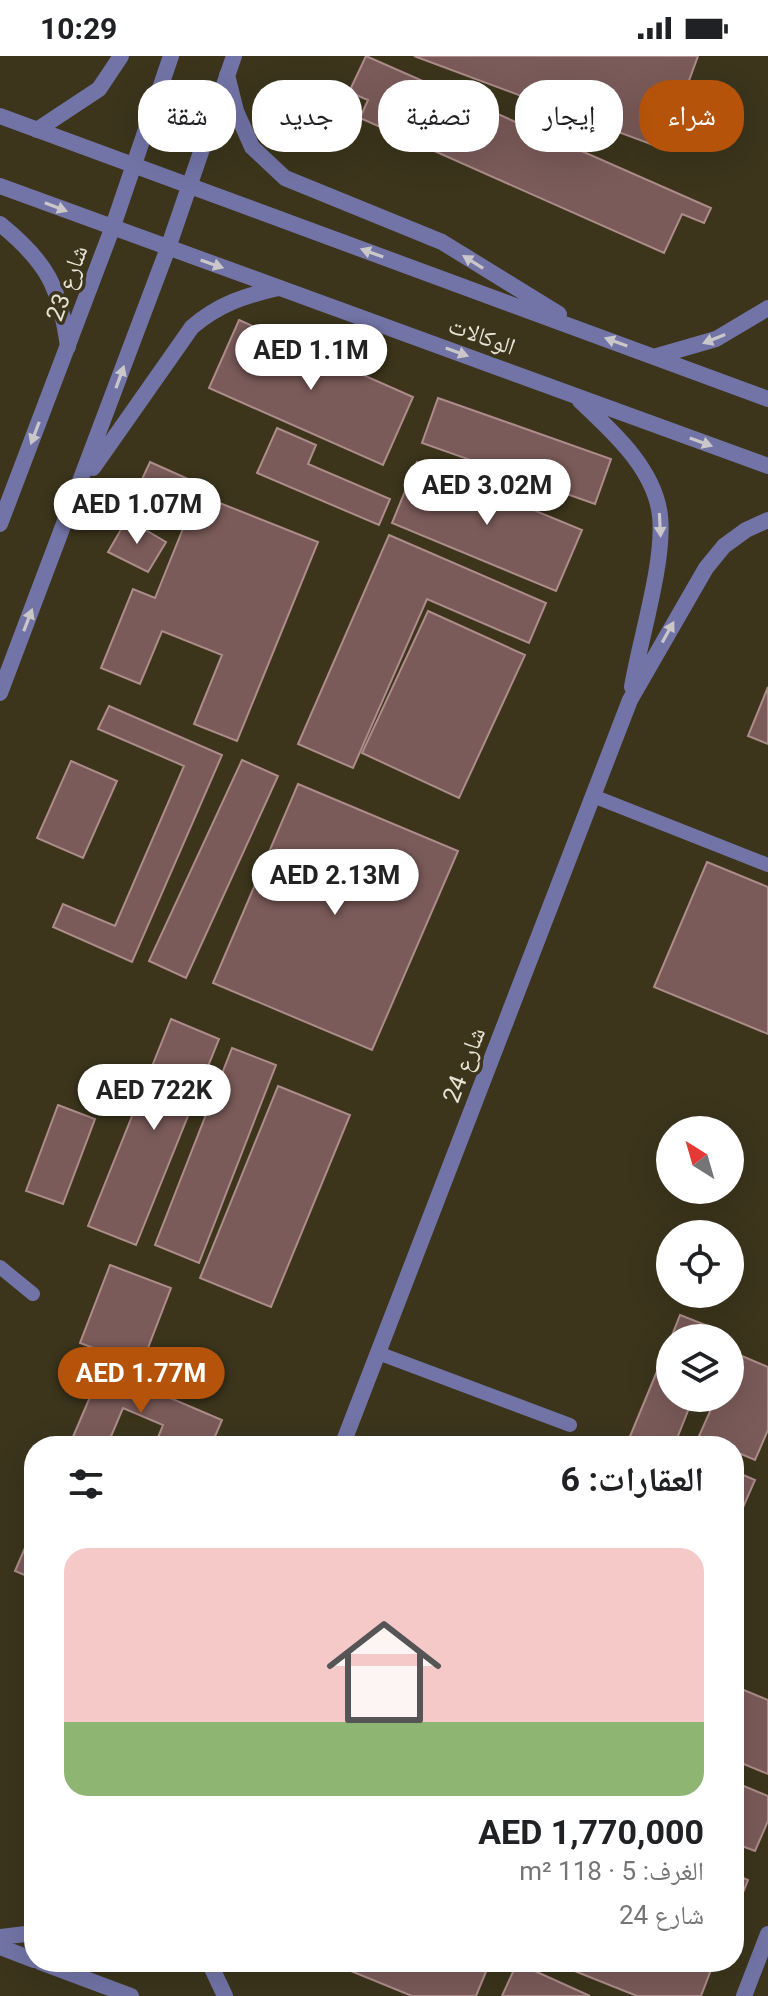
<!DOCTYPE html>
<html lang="ar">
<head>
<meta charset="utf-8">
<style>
	body { margin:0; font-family:Roboto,"Noto Naskh Arabic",sans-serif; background:#f2f2f2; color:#202124; direction:rtl; height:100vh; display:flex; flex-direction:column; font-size:30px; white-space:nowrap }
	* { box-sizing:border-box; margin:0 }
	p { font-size:26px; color:#757577 }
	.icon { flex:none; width:44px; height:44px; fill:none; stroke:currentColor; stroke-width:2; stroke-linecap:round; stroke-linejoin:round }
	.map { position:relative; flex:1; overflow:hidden; direction:ltr }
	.sheet { position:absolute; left:24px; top:1380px; width:720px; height:536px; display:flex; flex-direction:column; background:#fff; border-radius:32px; box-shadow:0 8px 32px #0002; direction:rtl }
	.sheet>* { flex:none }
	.banner { position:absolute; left:24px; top:24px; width:720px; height:72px; direction:rtl; display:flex; gap:16px }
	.needle { width:52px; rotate:323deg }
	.controls { position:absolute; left:656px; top:1060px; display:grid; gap:16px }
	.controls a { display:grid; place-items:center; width:88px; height:88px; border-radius:50%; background:#fff; box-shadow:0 8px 32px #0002; font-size:40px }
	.price { position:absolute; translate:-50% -68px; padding:0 18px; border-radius:28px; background:#fff; color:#222; font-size:26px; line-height:52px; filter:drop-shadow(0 2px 4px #0008) }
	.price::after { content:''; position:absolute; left:50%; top:48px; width:24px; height:18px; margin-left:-12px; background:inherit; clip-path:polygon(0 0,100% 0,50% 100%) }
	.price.active { background:#b45309; color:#fff }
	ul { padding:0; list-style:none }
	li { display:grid; align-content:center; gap:16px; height:424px; padding:0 40px }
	li span { display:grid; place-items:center; height:248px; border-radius:24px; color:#555 }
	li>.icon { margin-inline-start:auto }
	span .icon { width:144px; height:144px; fill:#fffc; stroke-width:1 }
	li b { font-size:34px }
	h2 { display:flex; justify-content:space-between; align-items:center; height:96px; padding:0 40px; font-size:34px }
	.tag { padding:0 28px; border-radius:32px; background:#fff; box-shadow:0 8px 32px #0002; font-size:28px; line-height:72px }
	.tag.active { background:#b45309; color:#fff }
	.status { display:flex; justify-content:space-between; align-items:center; height:56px; padding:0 40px; background:#fff; direction:ltr }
	.status svg { height:22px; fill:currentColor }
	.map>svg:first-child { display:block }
	.building { fill:#7a5b59; stroke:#ad8c8a; stroke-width:2 }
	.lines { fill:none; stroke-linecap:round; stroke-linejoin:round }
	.service { stroke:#7274a7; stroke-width:14 }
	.minor { stroke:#7274a7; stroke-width:16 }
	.oneway { fill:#cac7c9 }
	.labels { text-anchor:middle; stroke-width:7; stroke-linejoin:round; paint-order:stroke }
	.street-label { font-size:24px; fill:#e7e3d4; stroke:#3c351c }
</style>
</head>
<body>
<div class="status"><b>10:29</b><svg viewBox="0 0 49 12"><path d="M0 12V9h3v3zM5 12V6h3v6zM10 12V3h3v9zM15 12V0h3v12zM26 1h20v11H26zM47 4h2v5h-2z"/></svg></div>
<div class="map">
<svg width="768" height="1940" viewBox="0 0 768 1940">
	<rect width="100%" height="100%" fill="#3c351c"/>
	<!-- building -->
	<path class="building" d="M366,0L711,152L704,167L682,158L664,197L360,62L368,44L349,36Z
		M414,0H698L664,93Z
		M239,264L413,341L383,409L209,332Z
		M438,342L611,403L595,448L422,387Z
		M277,372L316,389L308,408L390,443L379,469L257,417Z
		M150,406L197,427L176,470L130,449Z
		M417,406L582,474L556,535L392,467Z
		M197,438L318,486L237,685L194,668L222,599L162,575L140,628L101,612L133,533L155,542Z
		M127,463L166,486L148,516L108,496Z
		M389,479L546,547L529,587L427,543L353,712L298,688Z
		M428,555L525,599L459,742L362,697Z
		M768,631V688L748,680Z
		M109,650L222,699L132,906L53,871L63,848L115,870L184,710L98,673Z
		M242,704L278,720L186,922L149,905Z
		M71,705L117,725L83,802L37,782Z
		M298,728L458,795L372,994L213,927Z
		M707,806L768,831V978L654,931Z
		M171,963L219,983L136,1189L88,1170Z
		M232,992L276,1009L199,1207L155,1189Z
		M278,1030L350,1059L271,1251L200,1222Z
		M58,1049L95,1063L63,1148L26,1135Z
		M110,1209L171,1232L141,1310L80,1287Z
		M680,1259L721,1275L718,1282H671Z
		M670,1284V1342H693L674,1390H626Z
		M735,1297L768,1311V1374L755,1404L734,1395V1390H722L699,1380L716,1342H730V1309Z
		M102,1313L222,1364L211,1390H170L157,1384L163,1369L123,1352L107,1390H69Z
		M734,1415L755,1424L734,1472Z
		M34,1471V1523L15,1515Z
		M734,1630L768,1644V1718L734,1704Z
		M734,1726L768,1740V1765L755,1795L734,1787Z
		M734,1818L748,1824L734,1859Z
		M329,1906H490L476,1940H412Z
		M552,1906H714L701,1940H637Z
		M517,1907L590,1940H502Z"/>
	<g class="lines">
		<!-- service -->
		<path class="service" d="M593,740L768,809
			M0,1211L33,1238
			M378,1297L570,1369"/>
		<!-- minor -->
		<path class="minor" d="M227,19L236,55L252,91L285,122L442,186L559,258
			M0,60L768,343
			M37,74L99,33L121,0
			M0,130L768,410
			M0,168C47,206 60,231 68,291
			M657,300L716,283L768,252
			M580,345C612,375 655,413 660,460C665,505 640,583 632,631
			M93,412L192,271C219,248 244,240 278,232
			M0,468L112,173L171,0
			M0,637L168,192L234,0
			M342,1390L630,644L706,512L724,490L746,474L768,464
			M0,1881L34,1877
			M0,1891L34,1904
			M40,1906L131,1940
			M209,1906L225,1940
			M744,1940L768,1878"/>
	</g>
	<!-- one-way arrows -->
	<defs><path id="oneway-solid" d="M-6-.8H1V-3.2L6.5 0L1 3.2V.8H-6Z" transform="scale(2)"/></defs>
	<g class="oneway">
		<use href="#oneway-solid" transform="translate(56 151) rotate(21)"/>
		<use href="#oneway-solid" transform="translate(372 197) rotate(-160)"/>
		<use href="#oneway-solid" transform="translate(473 206) rotate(-148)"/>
		<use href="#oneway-solid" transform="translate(212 208) rotate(19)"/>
		<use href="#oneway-solid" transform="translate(714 283) rotate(158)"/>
		<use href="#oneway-solid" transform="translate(616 286) rotate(-160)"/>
		<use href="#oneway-solid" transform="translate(457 296) rotate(20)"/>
		<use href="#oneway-solid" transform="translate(120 321) rotate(-70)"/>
		<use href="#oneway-solid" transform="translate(35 377) rotate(111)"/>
		<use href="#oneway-solid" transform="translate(701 386) rotate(20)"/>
		<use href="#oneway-solid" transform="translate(660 469) rotate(87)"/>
		<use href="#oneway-solid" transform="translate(28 564) rotate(-69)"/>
		<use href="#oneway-solid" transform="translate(668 576) rotate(-61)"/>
	</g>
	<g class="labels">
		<!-- street labels -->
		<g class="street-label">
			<text transform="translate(67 227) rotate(-70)" y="8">شارع 23</text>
			<text transform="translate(482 280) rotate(20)" y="8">الوكالات</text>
			<text transform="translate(464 1009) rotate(-69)" y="8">شارع 24</text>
		</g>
	</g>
</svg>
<div class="controls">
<a><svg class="needle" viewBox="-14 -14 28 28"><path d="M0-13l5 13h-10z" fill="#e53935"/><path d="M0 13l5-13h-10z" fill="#757577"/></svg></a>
<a><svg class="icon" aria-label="locate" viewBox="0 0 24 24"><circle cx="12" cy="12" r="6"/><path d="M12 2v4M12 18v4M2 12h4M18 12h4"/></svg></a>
<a><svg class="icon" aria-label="layers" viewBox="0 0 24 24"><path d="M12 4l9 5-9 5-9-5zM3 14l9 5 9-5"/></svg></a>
</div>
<b class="price" style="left:311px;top:336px">AED 1.1M</b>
<b class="price" style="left:487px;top:471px">AED 3.02M</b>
<b class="price" style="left:137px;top:490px">AED 1.07M</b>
<b class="price" style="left:335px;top:861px">AED 2.13M</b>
<b class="price" style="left:154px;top:1076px">AED 722K</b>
<b class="price active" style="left:141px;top:1359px">AED 1.77M</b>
<div class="banner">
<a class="tag active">شراء</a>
<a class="tag">إيجار</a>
<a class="tag">تصفية</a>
<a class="tag">جديد</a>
<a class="tag">شقة</a>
</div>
<section class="sheet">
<h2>العقارات: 6<svg class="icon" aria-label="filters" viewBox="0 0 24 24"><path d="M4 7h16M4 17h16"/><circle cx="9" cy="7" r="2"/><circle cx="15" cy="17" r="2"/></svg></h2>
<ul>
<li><span style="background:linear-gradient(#f6c9c9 70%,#8fb573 0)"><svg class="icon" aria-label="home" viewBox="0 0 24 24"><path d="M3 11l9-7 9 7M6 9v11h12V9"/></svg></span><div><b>AED 1,770,000</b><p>الغرف: 5 · 118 m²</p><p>شارع 24</p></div></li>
</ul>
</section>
</div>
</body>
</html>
